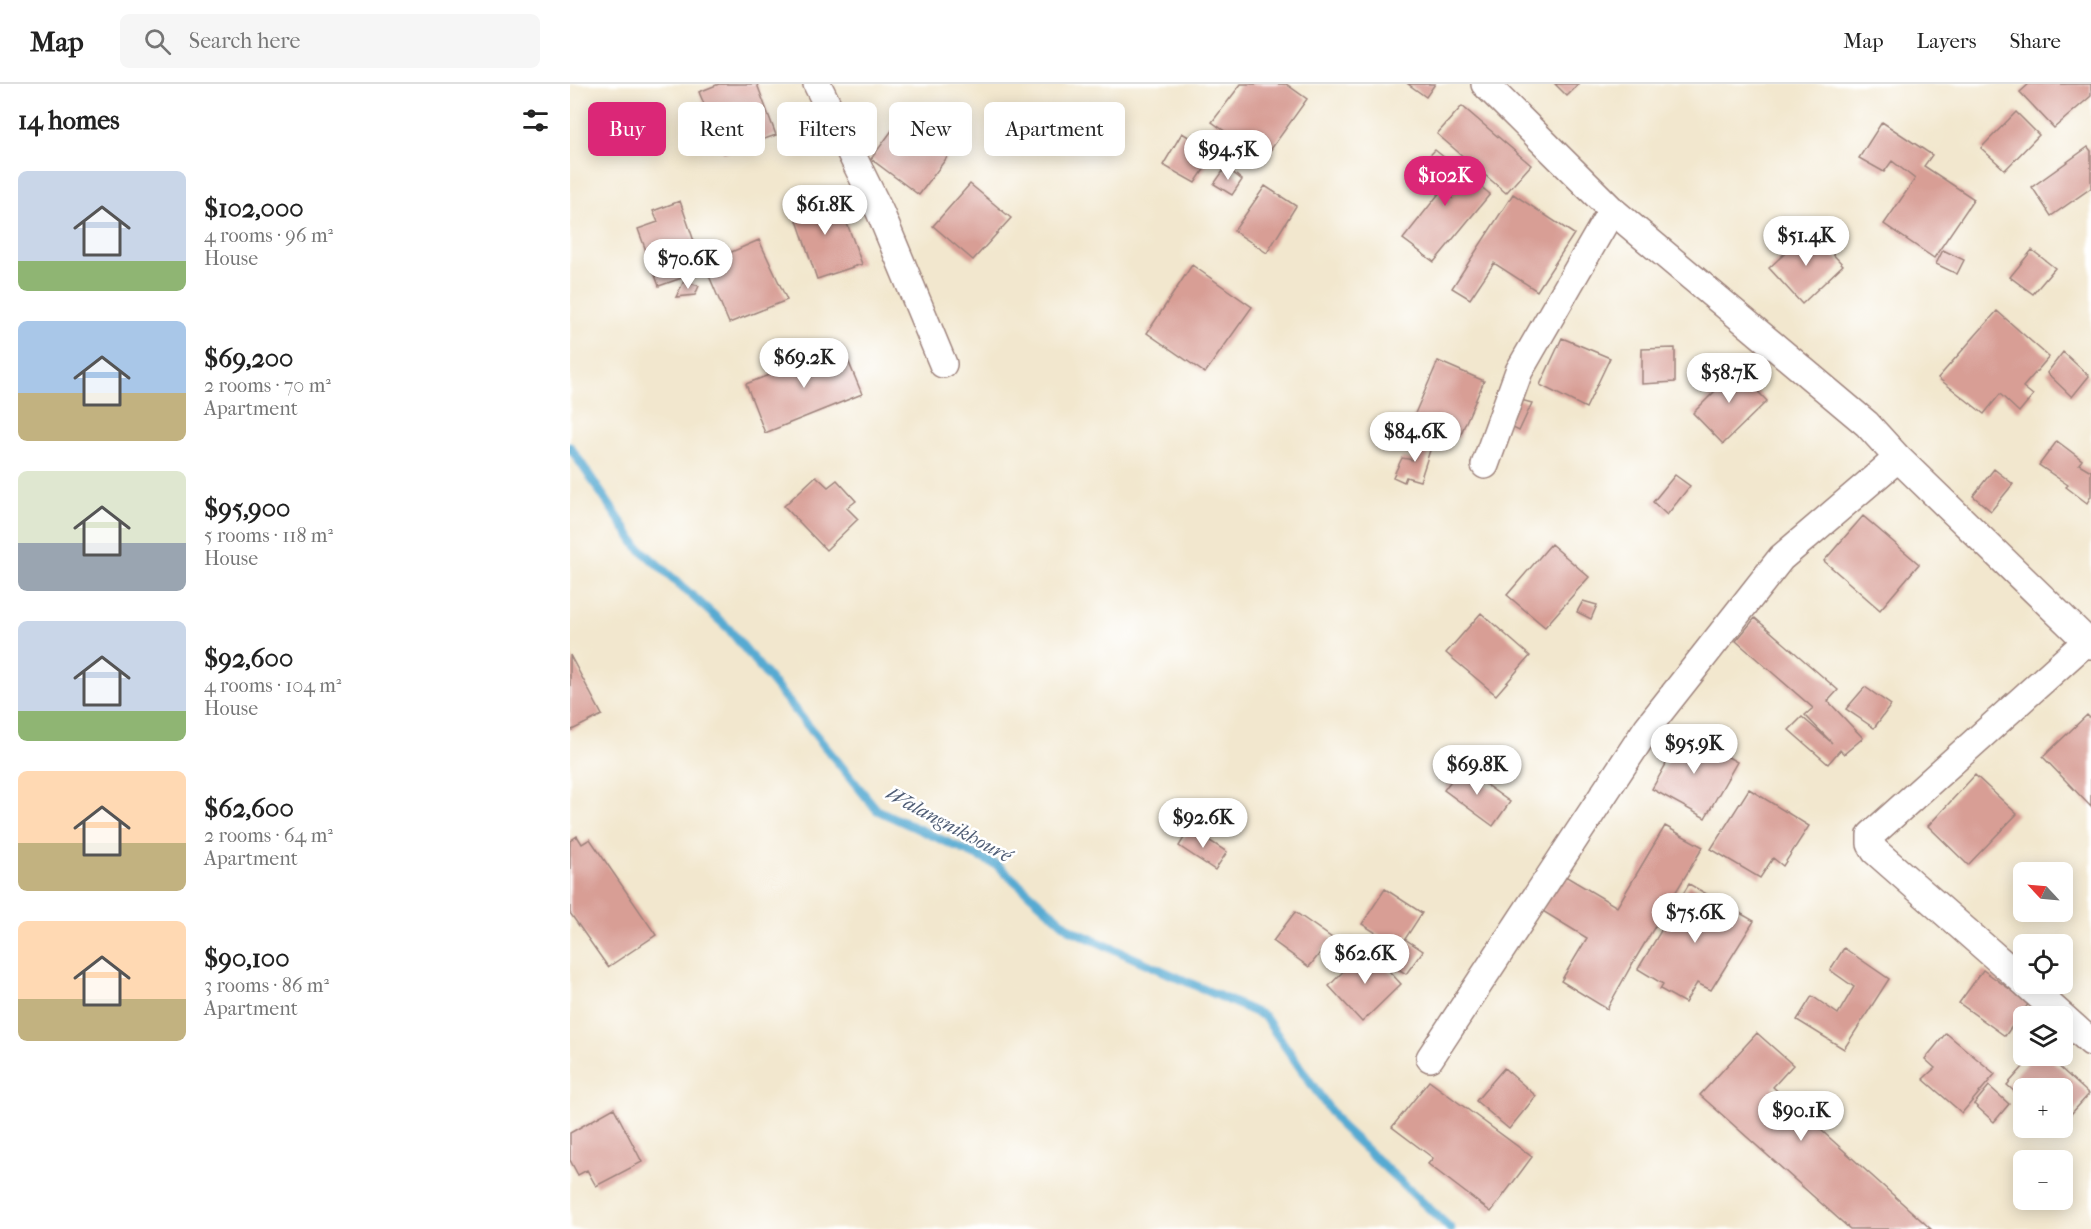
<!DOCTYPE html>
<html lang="en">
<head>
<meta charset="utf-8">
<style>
	body { margin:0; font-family:"IM FELL French Canon",serif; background:#f6f6f6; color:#222; height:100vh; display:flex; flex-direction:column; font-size:22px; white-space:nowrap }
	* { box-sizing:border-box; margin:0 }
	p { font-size:20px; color:#767676 }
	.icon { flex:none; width:33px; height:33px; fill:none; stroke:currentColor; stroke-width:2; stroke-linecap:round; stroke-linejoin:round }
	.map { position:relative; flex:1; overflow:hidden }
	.drawer { display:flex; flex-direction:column; background:#fff; width:570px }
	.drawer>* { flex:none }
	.hud { position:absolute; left:18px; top:18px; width:570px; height:54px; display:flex; gap:12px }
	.needle { width:39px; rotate:296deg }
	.buttons { position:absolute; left:1443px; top:778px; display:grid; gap:12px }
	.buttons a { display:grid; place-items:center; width:60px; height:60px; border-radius:9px; background:#fff; box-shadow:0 3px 15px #0003; font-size:30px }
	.price { position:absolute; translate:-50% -51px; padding:0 14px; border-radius:21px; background:#fff; color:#222; font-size:20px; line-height:39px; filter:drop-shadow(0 2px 3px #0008) }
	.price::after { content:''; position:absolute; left:50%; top:36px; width:18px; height:14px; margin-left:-9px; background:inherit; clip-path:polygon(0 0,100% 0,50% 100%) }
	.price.current { background:#db2777; color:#fff }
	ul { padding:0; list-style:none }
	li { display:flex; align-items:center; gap:18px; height:150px; padding:0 18px }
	li span { display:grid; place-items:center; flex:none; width:168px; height:120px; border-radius:9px; color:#555 }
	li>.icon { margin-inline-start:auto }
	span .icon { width:72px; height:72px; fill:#fffc; stroke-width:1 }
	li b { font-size:26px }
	h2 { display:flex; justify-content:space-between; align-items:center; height:72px; padding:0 18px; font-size:26px }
	.pill { padding:0 21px; border-radius:9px; background:#fff; box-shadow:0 3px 15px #0003; font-size:21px; line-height:54px }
	.pill.current { background:#db2777; color:#fff }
	header { display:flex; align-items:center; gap:36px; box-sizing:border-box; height:84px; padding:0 30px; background:#fff; border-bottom:2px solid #e0e0e0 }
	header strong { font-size:28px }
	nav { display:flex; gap:33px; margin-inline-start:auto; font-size:21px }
	.search { width:420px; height:54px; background:#f6f6f6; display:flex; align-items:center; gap:15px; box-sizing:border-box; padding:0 21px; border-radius:9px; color:#767676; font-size:22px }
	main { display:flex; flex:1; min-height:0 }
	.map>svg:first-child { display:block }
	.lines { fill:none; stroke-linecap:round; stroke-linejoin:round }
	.stream { stroke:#57aad2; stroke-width:9 }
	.building { fill:#d89e95 }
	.minor-casing { stroke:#9e837c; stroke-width:30 }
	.minor { stroke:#fff; stroke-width:27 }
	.labels { text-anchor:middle; stroke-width:5; stroke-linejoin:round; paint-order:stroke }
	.water-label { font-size:20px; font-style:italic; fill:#505e76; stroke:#fff }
</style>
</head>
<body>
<header>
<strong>Map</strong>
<div class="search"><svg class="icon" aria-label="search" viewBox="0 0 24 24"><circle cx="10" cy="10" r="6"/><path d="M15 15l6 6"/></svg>Search here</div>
<nav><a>Map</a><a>Layers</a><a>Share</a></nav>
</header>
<main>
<section class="drawer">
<h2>14 homes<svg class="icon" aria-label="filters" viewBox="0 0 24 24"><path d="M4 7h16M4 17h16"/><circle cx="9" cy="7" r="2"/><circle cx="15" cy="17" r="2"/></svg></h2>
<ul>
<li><span style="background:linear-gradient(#c9d6e8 75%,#8fb573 0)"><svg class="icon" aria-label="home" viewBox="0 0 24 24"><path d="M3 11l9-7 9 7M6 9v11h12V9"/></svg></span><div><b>$102,000</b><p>4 rooms · 96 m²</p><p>House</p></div></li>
<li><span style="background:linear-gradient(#a9c7e8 60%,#c2b280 0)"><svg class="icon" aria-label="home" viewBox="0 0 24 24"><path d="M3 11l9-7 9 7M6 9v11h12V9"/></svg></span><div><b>$69,200</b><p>2 rooms · 70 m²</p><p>Apartment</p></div></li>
<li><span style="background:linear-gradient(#dfe7d0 60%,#9aa5b1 0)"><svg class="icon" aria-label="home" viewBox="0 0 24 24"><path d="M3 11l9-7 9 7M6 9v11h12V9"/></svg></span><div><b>$95,900</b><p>5 rooms · 118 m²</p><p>House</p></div></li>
<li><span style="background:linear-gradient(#c9d6e8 75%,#8fb573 0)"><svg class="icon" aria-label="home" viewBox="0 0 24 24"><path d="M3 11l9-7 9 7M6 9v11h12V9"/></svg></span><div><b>$92,600</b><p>4 rooms · 104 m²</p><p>House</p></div></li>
<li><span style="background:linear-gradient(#ffd9b3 60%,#c2b280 0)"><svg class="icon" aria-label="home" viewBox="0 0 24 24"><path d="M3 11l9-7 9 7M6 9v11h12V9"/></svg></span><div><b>$62,600</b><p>2 rooms · 64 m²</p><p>Apartment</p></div></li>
<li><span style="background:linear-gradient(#ffd9b3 65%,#c2b280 0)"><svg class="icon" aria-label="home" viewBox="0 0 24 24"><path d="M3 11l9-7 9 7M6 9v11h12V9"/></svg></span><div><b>$90,100</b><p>3 rooms · 86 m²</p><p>Apartment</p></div></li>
</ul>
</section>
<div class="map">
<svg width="1521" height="1145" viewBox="0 0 1521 1145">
	<rect width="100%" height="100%" fill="#fff"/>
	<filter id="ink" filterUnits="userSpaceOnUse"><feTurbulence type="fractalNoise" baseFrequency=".0167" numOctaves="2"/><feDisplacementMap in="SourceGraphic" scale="12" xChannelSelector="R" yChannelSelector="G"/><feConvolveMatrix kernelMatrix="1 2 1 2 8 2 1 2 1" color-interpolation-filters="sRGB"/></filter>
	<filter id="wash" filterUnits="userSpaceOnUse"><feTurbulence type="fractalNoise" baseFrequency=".008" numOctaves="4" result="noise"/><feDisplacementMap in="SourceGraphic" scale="24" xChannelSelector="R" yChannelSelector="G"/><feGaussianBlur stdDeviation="1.35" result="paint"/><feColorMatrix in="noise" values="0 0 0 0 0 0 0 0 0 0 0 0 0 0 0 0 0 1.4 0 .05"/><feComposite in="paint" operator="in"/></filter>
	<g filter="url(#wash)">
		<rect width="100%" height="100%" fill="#f2e7ce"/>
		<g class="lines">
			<!-- stream -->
			<path class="stream" d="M0,363L67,462L158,544L307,726L427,781L501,846L694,932L771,1042L881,1145"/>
		</g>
		<g id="blocks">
			<!-- building -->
			<path class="building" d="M149,0H187L206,51L154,69L129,8Z
				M671,0H716L737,15L694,75L642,38Z
				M838,0H865L856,13Z
				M985,0H1009L997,12Z
				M1459,0H1521V12L1484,44L1450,8Z
				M342,19L390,56L349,111L301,75Z
				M892,22L961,81L936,109L867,50Z
				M1446,28L1469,51L1435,86L1411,64Z
				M1312,38L1362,71L1354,82L1404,115L1364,174L1314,140L1345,95L1322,77L1314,88L1289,74Z
				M612,49L645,69L625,99L593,81Z
				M1518,63L1521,67V104L1481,132L1462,103Z
				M865,66L920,110L864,178L833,155L871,107L883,115L846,86Z
				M656,83L672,96L662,111L644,100Z
				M400,100L441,134L403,176L363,142Z
				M695,102L726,122L697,169L664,147Z
				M253,106L264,137L275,134L292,180L247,195L221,119Z
				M943,110L1004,150L967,207L924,179L900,215L882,204Z
				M110,117L134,186L89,202L68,145L88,138L83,127Z
				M1240,146L1273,181L1232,220L1199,184Z
				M189,156L217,216L159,239L134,180Z
				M1373,166L1394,176L1387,190L1366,180Z
				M1462,166L1485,184L1463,210L1440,193Z
				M622,181L682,223L635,289L577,249Z
				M114,197L129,202L125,211L106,213Z
				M1427,227L1479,273L1453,303L1463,311L1449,328L1430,310L1414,330L1368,294Z
				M992,254L1040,274L1016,324L970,301Z
				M272,262L292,310L195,349L176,300Z
				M1105,264V298L1072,300V265Z
				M1493,268L1519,292L1502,313L1477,289Z
				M868,277L914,297L889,354L843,334Z
				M1160,279L1197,317L1153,360L1123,329L1145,307L1138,300Z
				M947,315L962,319L949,347L937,341Z
				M851,354L863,357L850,397L836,393L834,398L823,393L832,374L843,376Z
				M1487,357L1512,376L1509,380L1521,387V412L1517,419L1496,403L1498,401L1469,381Z
				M1424,385L1443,400L1421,427L1403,412Z
				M1105,391L1120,402L1097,431L1083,418Z
				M246,392L258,403L267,396L286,417L277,424L288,435L256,466L214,422Z
				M1293,432L1349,480L1310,526L1254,477Z
				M981,460L1019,493L975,543L937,511Z
				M1013,517L1027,521L1021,535L1007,528Z
				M911,529L960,572L926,611L876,569Z
				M1185,534L1268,606L1258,617L1293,654L1274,670L1270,666L1258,680L1219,646L1232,633L1262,659L1235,631L1243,624L1166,557Z
				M0,571L32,631L0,647Z
				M1295,603L1321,621L1304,644L1276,625Z
				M1517,631L1521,635V723L1473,673Z
				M1114,648L1167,678L1135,734L1082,705Z
				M891,683L940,718L923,742L874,706Z
				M1405,691L1447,730L1398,781L1358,742Z
				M1179,705L1239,742L1213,782L1203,774L1190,794L1141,765Z
				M1095,742L1133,763L1061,882L1037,925L991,897L1017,854L971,826L992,790L1047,823Z
				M620,744L657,768L645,786L609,762Z
				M7,752L12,760L20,755L86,851L38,883L0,829V757Z
				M1119,800L1184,837L1141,906L1127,899L1115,919L1090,905L1093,900L1068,885Z
				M815,805L852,829L835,855L853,867L836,890L819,879L828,863L792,840Z
				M725,828L762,854L739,883L703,857Z
				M783,853L793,861L778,880L769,869Z
				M797,863L831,900L792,938L759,902Z
				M1274,864L1319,895L1274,965L1227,936L1242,912L1268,930L1284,903L1260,886Z
				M1413,886L1459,919L1435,952L1389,919Z
				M1187,949L1223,981L1203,1003L1361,1145H1280L1130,1011Z
				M1376,949L1425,990L1392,1029L1353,995L1365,984L1355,975Z
				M1463,972H1477L1519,1010L1492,1040V1005H1454V1016L1437,1001Z
				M934,984L966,1012L939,1045L906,1017Z
				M859,997L962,1073L921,1128L858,1080L863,1074L822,1043Z
				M1419,1002L1439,1020L1424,1038L1404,1020Z
				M44,1024L72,1078L26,1102L17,1086L8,1091L0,1076V1049Z"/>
		</g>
	</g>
	<g filter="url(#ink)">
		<use href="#blocks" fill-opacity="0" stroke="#9e837c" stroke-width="1.5"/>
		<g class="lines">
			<!-- minor casing -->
			<g class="minor-casing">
				<path id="minor" d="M247,0L310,128L373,280
					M915,0L1042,126L1297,340L1328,374L1521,561
					M915,381L949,287L1042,126
					M1454,898L1305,767L1301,760V751L1517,557
					M1456,900L1521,958
					M860,974L1078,643L1211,474L1328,374"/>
			</g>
			<!-- minor -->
			<use href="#minor" class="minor"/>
		</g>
	</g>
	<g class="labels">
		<!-- water labels -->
		<g class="water-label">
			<text transform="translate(379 740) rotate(28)" y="7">Walangnikhouré</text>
		</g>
	</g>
</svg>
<div class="buttons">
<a><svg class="needle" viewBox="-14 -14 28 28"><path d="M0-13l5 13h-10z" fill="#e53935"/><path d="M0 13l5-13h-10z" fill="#767676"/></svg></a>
<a><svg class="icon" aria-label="locate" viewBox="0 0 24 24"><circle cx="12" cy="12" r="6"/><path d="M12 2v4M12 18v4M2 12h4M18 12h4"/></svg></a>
<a><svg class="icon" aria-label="layers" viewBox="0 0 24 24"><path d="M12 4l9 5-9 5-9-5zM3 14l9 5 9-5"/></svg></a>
<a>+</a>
<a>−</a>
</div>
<b class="price" style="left:658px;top:97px">$94.5K</b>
<b class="price current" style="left:875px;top:123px">$102K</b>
<b class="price" style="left:255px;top:152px">$61.8K</b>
<b class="price" style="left:1236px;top:183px">$51.4K</b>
<b class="price" style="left:118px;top:206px">$70.6K</b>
<b class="price" style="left:234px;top:305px">$69.2K</b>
<b class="price" style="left:1159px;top:320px">$58.7K</b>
<b class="price" style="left:845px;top:379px">$84.6K</b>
<b class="price" style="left:1124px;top:691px">$95.9K</b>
<b class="price" style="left:907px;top:712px">$69.8K</b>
<b class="price" style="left:633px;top:765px">$92.6K</b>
<b class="price" style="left:1125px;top:860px">$75.6K</b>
<b class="price" style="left:795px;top:901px">$62.6K</b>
<b class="price" style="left:1231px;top:1058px">$90.1K</b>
<div class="hud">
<a class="pill current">Buy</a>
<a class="pill">Rent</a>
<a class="pill">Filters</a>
<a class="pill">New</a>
<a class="pill">Apartment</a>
</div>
</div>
</main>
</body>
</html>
